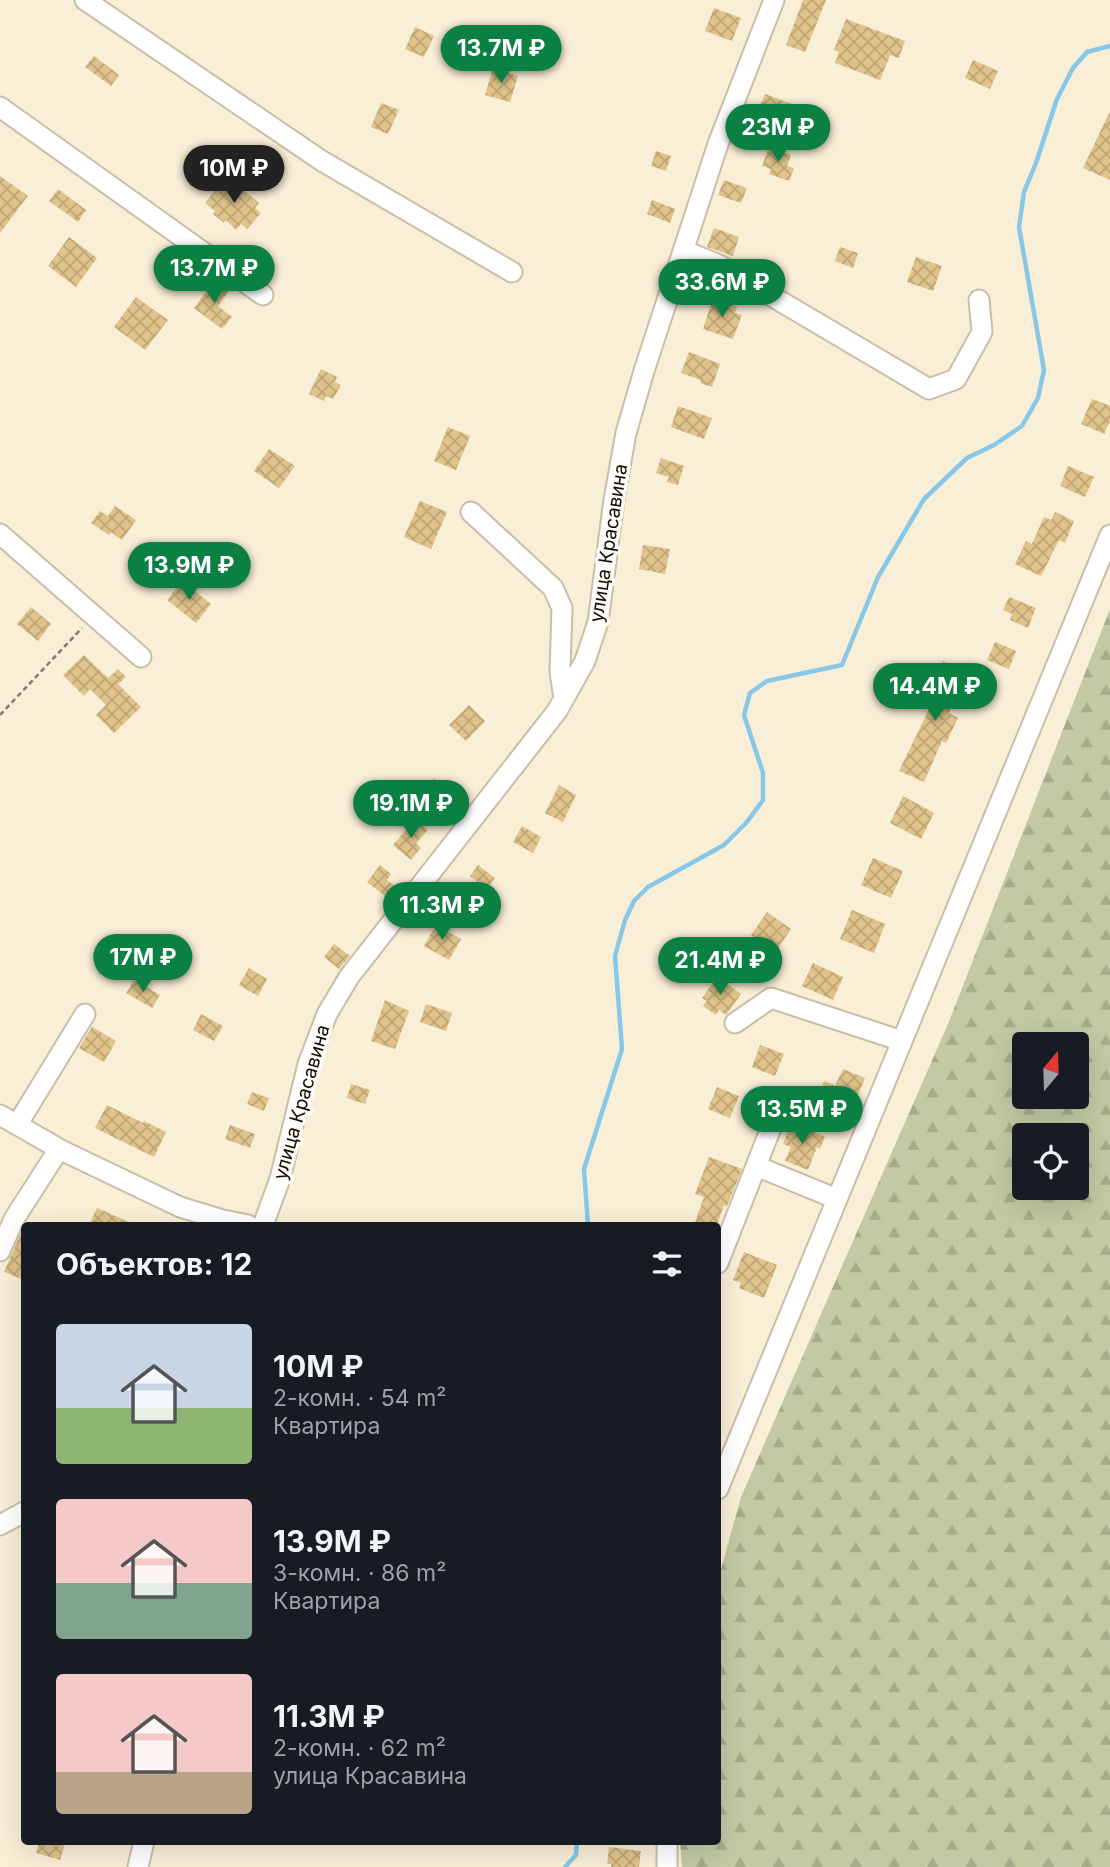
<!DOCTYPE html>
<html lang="ru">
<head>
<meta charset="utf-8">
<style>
	body { margin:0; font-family:Inter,sans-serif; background:#242831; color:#f1f3f6; height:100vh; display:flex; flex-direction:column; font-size:26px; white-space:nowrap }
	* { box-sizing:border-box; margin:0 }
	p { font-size:23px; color:#9ea1a6 }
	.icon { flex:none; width:38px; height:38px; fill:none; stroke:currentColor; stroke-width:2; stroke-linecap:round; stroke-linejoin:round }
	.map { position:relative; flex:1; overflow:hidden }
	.details { position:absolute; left:21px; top:1222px; width:700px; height:623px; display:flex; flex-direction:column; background:#171b24; border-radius:7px; box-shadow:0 7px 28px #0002 }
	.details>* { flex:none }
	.needle { width:46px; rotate:19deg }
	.buttons { position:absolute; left:1012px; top:1032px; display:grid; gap:14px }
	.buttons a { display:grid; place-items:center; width:77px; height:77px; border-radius:7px; background:#171b24; box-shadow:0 7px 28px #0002; font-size:35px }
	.price { position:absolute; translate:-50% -60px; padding:0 16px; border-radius:24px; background:#0b8043; color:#fff; font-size:23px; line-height:46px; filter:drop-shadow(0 2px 4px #0008) }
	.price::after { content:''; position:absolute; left:50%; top:42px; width:21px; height:16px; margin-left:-10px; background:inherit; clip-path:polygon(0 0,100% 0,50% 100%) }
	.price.current { background:#222; color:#fff }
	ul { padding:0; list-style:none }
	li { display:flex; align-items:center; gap:21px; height:175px; padding:0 35px }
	li span { display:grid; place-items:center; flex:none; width:196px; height:140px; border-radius:7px; color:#555 }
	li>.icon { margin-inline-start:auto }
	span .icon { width:84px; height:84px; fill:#fffc; stroke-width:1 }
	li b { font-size:30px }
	h2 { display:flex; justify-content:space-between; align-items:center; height:84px; padding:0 35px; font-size:30px }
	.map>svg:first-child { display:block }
	.forest { fill:url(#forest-firs); fill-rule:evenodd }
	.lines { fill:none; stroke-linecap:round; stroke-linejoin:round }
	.stream { stroke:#87c7e8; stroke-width:4.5 }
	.building { fill:url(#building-cross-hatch) }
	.minor-casing { stroke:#cabea8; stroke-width:23 }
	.path { stroke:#817a6b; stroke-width:2.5; stroke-dasharray:5 3.5; stroke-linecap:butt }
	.minor { stroke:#fff; stroke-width:19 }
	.labels { text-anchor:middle; stroke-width:7; stroke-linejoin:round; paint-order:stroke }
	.street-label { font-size:19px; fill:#100c05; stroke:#fefcf7 }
</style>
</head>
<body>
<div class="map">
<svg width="1110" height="1867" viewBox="0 0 1110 1867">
	<defs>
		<pattern id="forest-firs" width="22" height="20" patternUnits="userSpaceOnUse" patternTransform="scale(1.75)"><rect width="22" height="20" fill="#c3c9a3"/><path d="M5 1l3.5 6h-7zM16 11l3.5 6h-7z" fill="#a6ab8b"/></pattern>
		<pattern id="building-cross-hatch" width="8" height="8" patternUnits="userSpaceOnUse" patternTransform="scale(1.75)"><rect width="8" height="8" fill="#dfc38a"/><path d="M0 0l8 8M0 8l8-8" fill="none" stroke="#bea676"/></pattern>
	</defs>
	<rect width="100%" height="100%" fill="#f9eed6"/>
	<!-- forest -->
	<path class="forest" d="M1110,609V1867H682L680,1841H718V1580L741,1497L948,1024ZM1024,1045H1076V1097H1024ZM1024,1136H1076V1188H1024Z"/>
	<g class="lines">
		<!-- stream -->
		<path class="stream" d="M588,1225L584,1169L622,1049L615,956L625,920L634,901L648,887L724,845L747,822L763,800V773L744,715L750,693L767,681L842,665L878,577L924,499L967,458L994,445L1022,426L1038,398L1044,370L1019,227L1024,192L1036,163L1057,99L1073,68L1087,52L1110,46
			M565,1867L576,1855L577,1841"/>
	</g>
	<!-- building -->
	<path class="building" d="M803,0H826L805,52L786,45Z
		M714,8L741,18L732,41L705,31Z
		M846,19L905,41L899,58L890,55L880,80L835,63L839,52L834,50Z
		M415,27L434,36L424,57L405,49Z
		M470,42L493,50L487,67L465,60Z
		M94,56L119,75L111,86L85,67Z
		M973,60L998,71L990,89L965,78Z
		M493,68L518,76L510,102L485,95Z
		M765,94L797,106L789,127L756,115Z
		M381,103L399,110L388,134L371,127Z
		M1110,111V180L1083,168Z
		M769,147L791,155L787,166L794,168L789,181L769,174L771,169L762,166Z
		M656,151L671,156L666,171L651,166Z
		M0,176L28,196L0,233Z
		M227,176L259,203L255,208L261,213L247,229L241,224L236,230L226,220L224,223L213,214L215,211L205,203Z
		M724,180L747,188L741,203L718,195Z
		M58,189L86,210L78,222L49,201Z
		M652,200L675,209L670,223L647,214Z
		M714,228L739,237L733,256L707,247Z
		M69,237L97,258L76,287L48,266Z
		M840,247L858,253L853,268L835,261Z
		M916,257L942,266L933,291L907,282Z
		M215,280L229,291L218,306L232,317L222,329L194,308Z
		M136,297L168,320L145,350L114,327Z
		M713,298L737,307L735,313L742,315L733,339L703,329Z
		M689,352L720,364L712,387L700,383L701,380L681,373Z
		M321,369L337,377L335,382L341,385L333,399L326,396L324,401L309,394Z
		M1092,399L1110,406V421L1104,434L1081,424Z
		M678,406L712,418L704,439L671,427Z
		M448,427L470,436L456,470L434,461Z
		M269,449L295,466L279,488L254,471Z
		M661,458L684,466L678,485L667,482L669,477L656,473Z
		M1068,466L1094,477L1085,497L1060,486Z
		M420,501L447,512L431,549L404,537Z
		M115,506L136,520L122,540L111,532L109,535L91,523L100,511L108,516Z
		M1055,512L1074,521L1065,543L1059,540L1041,576L1015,564L1026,541L1032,544L1044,517L1051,520Z
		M643,545L670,549L665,574L639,569Z
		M182,581L211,604L196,623L167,600Z
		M1009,597L1036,608L1028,628L1010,620L1012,614L1003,610Z
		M31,607L51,624L38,641L17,624Z
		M995,642L1016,651L1009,669L987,660Z
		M84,655L108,678L118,669L126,677L118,684L141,707L114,733L96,715L106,705L90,689L84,696L63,675Z
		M943,661L966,671L949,713L958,718L946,743L942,741L924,782L899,771L939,689L929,685L935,671L938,672Z
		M469,705L485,721L466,741L449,725Z
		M434,778L448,790L433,807L419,795Z
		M559,785L576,795L563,822L545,813Z
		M903,796L934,813L921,839L890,823Z
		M415,819L428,830L416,843L421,848L411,860L393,845Z
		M522,826L541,837L533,853L513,842Z
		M873,858L903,871L891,898L861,885Z
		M380,865L391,874L387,880L394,885L385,896L367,882Z
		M478,865L495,878L487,888L470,876Z
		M852,910L885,924L874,953L840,939Z
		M767,912L791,929L776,951L751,935Z
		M436,925L461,939L449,960L424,946Z
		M334,944L350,956L339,969L324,957Z
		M813,963L843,977L833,1000L802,986Z
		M249,968L267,979L258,996L239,985Z
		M717,977L741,994L726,1015L719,1010L716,1015L703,1006L707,1001L702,998Z
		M134,980L160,995L152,1008L126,993Z
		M385,1000L409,1011L395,1049L371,1041Z
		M426,1004L452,1013L446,1031L420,1022Z
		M201,1014L223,1026L214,1041L193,1030Z
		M92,1027L116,1041L104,1062L79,1048Z
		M760,1045L784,1054L775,1076L752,1067Z
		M843,1069L865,1078L848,1119L815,1105L824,1081L835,1086Z
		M351,1084L370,1090L365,1104L347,1098Z
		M717,1087L739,1096L730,1118L708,1109Z
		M252,1092L269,1098L264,1111L247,1104Z
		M107,1105L143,1123L144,1121L166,1132L154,1157L95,1128Z
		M791,1123L825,1137L820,1149L817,1147L808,1170L785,1161L791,1147L783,1144Z
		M230,1125L255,1134L250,1148L225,1139Z
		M709,1157L742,1169L727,1206L724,1205L717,1225H694L704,1197L695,1194Z
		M97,1208L136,1225H89Z
		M24,1226V1280L4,1272Z
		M744,1252L777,1265L764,1298L739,1288L741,1283L733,1280Z
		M39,1841H66L60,1860L36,1853Z
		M609,1847L641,1851L639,1867H611V1864H607Z"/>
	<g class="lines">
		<!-- minor casing -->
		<g class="minor-casing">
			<path id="minor" d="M85,0L322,161L512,272
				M0,107L263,295
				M683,250L719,265L929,389L956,379L982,332L979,300
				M471,512L553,588L562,608L560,672L564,698
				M0,534L141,657
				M735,1023L771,998L902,1041
				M0,1115L61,1150L180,1207L223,1220L248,1225
				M17,1125L85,1014
				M756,1166L837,1199
				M263,1225L280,1179L308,1064L327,1014L349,977L557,711L585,661L598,622L614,500L626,433L644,371L718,144L774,0
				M0,1251L14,1219L59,1149
				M718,1263L778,1110
				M718,1489L1110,535
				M0,1525L24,1512
				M667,1841V1867
				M138,1867L144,1841"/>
		</g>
		<!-- path -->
		<path class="path" d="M0,715L82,628"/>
		<!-- minor -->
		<use href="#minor" class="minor"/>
	</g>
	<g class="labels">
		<!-- street labels -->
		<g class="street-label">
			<text transform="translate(608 543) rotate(-81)" y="7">улица Красавина</text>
			<text transform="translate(301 1102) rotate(-74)" y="7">улица Красавина</text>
		</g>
	</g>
</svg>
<div class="buttons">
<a><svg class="needle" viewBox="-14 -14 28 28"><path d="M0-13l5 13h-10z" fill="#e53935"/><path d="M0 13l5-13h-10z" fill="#9ea1a6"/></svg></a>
<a><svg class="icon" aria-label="locate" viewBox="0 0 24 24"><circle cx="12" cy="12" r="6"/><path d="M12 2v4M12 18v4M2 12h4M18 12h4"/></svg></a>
</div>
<b class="price" style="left:501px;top:85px">13.7M ₽</b>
<b class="price" style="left:778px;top:164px">23M ₽</b>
<b class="price current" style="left:234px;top:205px">10M ₽</b>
<b class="price" style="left:214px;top:305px">13.7M ₽</b>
<b class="price" style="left:722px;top:319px">33.6M ₽</b>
<b class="price" style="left:189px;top:602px">13.9M ₽</b>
<b class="price" style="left:935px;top:723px">14.4M ₽</b>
<b class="price" style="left:411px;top:840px">19.1M ₽</b>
<b class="price" style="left:442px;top:942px">11.3M ₽</b>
<b class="price" style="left:143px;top:994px">17M ₽</b>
<b class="price" style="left:720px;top:997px">21.4M ₽</b>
<b class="price" style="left:802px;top:1146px">13.5M ₽</b>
<section class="details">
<h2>Объектов: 12<svg class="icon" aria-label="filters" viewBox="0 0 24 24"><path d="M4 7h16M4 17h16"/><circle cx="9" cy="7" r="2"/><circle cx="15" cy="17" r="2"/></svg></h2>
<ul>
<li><span style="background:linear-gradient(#c9d6e8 60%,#8fb573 0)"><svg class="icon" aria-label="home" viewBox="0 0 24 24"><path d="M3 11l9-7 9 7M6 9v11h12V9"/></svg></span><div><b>10M ₽</b><p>2-комн. · 54 m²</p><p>Квартира</p></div></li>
<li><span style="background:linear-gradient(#f6c9c9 60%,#7fa58c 0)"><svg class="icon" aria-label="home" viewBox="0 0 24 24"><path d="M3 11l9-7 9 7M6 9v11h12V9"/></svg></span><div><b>13.9M ₽</b><p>3-комн. · 86 m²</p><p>Квартира</p></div></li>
<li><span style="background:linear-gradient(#f6c9c9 70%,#b9a48a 0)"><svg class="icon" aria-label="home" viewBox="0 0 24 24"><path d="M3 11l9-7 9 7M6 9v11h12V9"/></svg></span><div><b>11.3M ₽</b><p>2-комн. · 62 m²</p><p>улица Красавина</p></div></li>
</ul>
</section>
</div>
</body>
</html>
